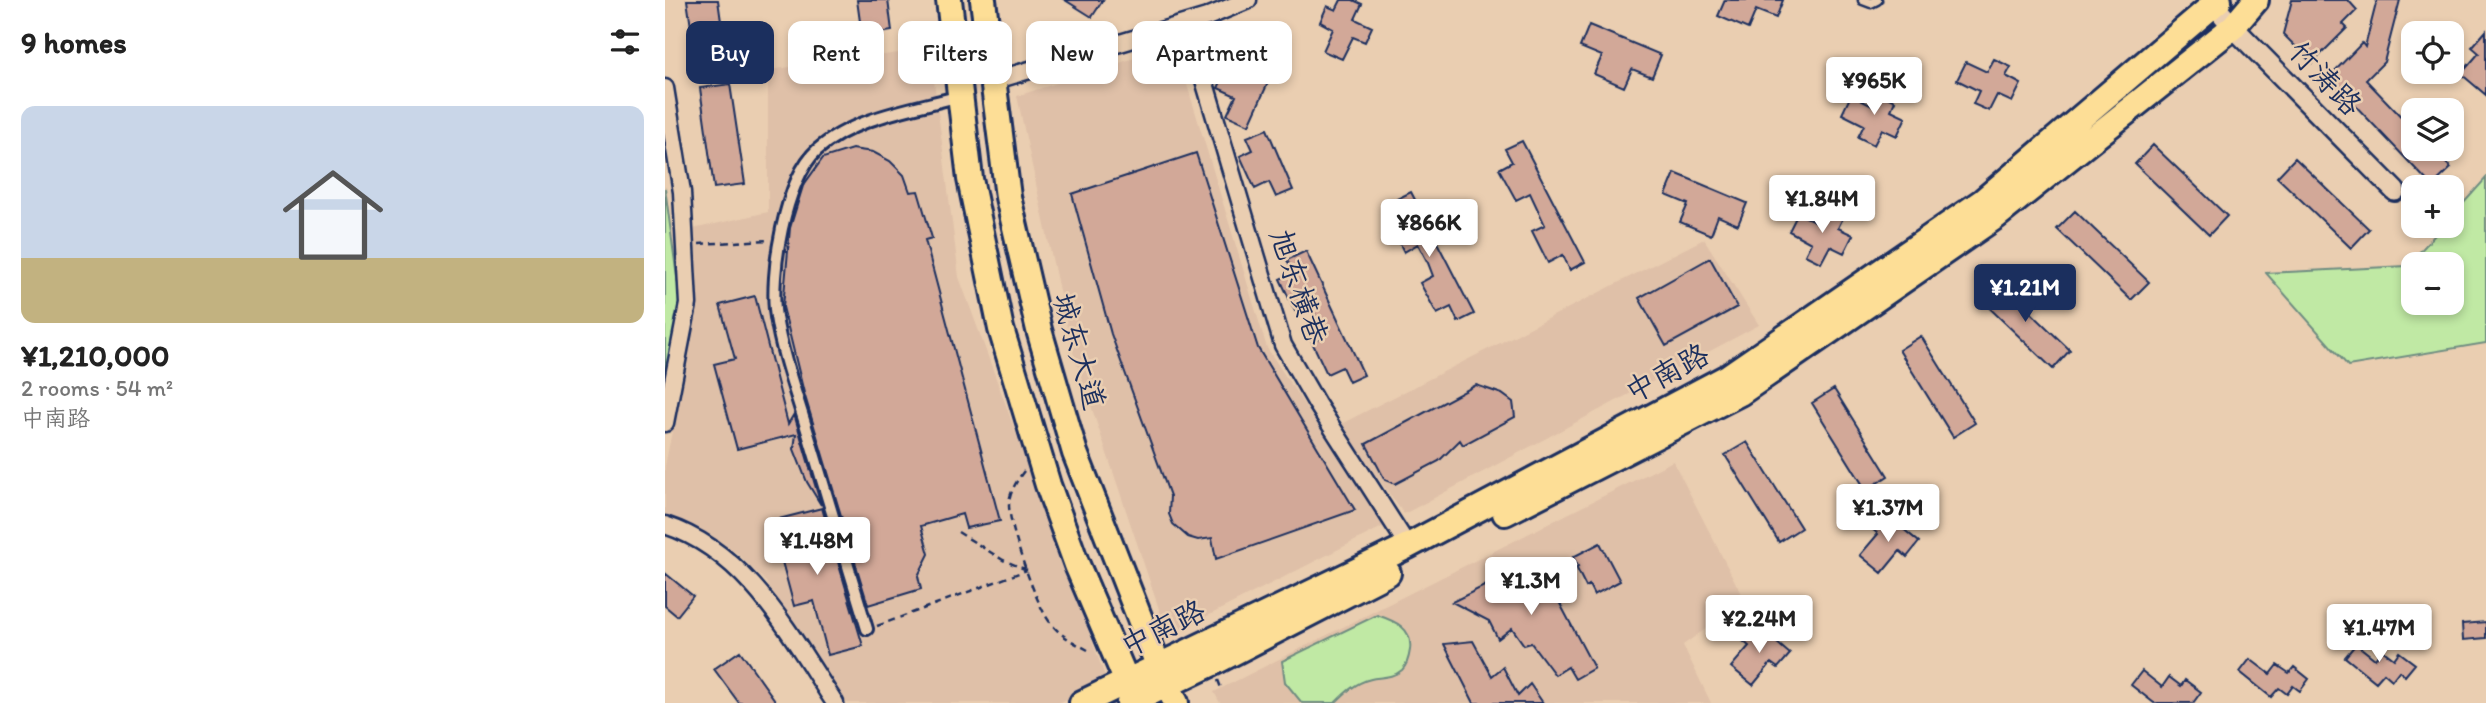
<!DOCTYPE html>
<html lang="en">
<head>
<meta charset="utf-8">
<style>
	body { margin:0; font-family:Itim,"LXGW WenKai TC",sans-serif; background:#f2f2f2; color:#222; height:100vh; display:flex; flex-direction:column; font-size:26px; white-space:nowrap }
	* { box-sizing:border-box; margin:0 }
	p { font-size:23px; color:#767676 }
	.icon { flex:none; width:38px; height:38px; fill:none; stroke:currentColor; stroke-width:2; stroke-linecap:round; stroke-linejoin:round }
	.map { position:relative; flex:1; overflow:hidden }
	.drawer { display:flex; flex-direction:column; background:#fff; width:665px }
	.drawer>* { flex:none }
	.hud { position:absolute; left:21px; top:21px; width:665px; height:63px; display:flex; gap:14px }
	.buttons { position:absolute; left:1736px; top:21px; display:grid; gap:14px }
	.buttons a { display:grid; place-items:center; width:63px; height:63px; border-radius:14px; background:#fff; box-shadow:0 4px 10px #0003; font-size:35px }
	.price { position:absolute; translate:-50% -60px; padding:0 16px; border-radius:7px; background:#fff; color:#222; font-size:23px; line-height:46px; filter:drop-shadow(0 2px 4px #0008) }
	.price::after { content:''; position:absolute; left:50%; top:42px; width:21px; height:16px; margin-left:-10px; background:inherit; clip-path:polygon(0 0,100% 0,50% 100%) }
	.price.current { background:#1b2f5e; color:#fff }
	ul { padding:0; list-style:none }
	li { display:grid; align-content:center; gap:14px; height:371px; padding:0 21px }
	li+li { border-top:2px solid #e0e0e0 }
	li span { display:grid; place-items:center; height:217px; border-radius:14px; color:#555 }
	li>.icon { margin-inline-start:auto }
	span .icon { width:126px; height:126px; fill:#fffc; stroke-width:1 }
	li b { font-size:30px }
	h2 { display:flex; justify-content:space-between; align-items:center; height:84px; padding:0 21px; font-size:30px }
	.chip { padding:0 24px; border-radius:14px; background:#fff; box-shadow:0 4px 10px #0003; font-size:24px; line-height:63px }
	.chip.current { background:#1b2f5e; color:#fff }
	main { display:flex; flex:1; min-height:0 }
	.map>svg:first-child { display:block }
	.built { fill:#dfc0a8 }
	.green { fill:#c0e9a4; stroke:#6e8c81; stroke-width:2; fill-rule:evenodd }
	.building { fill:#d2a898; stroke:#1b2f5e; stroke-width:2 }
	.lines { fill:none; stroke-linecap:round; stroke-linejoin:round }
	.service-casing { stroke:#1b2f5e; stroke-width:13 }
	.pedestrian-casing { stroke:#1b2f5e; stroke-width:16 }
	.minor-casing { stroke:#1b2f5e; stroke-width:21 }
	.tertiary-casing { stroke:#1b2f5e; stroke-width:24 }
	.primary-casing { stroke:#1b2f5e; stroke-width:30 }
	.path { stroke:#1b2f5e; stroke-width:2.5; stroke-dasharray:7 5; stroke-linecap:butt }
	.service { stroke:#eaceb1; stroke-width:8 }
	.pedestrian { stroke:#eaceb1; stroke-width:10 }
	.minor { stroke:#eaceb1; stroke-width:16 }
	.tertiary { stroke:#eaceb1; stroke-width:19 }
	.primary { stroke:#fdde96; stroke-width:24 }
	.labels { text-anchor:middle; stroke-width:5; stroke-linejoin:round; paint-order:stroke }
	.street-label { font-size:30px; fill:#1b2f5e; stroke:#eaceb1 }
</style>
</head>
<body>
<main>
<section class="drawer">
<h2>9 homes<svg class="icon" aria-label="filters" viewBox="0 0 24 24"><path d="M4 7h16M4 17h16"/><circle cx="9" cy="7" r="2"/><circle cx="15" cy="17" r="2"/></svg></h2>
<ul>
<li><span style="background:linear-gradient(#c9d6e8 70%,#c2b280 0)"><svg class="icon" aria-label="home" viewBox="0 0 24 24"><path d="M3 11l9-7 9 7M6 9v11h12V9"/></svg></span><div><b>¥1,210,000</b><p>2 rooms · 54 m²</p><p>中南路</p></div></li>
</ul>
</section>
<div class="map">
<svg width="1821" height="703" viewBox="0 0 1821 703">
	<rect width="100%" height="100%" fill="#eaceb1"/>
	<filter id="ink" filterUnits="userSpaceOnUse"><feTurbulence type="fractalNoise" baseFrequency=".0143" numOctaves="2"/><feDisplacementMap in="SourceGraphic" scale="14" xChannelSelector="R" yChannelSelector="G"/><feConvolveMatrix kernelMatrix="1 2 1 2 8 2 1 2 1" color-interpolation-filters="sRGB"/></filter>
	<g filter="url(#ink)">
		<!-- built -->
		<path class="built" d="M510,45L602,348L719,526L503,636L406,346L352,96Z
			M265,49L294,277L441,679L394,703H182L101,582L73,554L47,536L15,520L0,515V466L33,304L28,229L103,212V70Z
			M1039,239L1094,325L739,514L674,425Z
			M1008,461L1080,601L1018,645L1046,703H555L549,692Z"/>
		<!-- green -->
		<path class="green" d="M1821,178V343L1683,366L1601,273L1742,266L1778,226H1787V216ZM1748,264H1787V303H1748Z
			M0,188L15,300L0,381Z
			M712,615C730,621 748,628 745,650C744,657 742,665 737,670C728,678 716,677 706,679C690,683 681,692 670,703H637L620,682L617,661Z"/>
		<!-- building -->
		<path class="building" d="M22,0H53L61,57L31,61Z
			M192,0H223L227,31L197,36Z
			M400,0H438L427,17Z
			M676,0H688L697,4L690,19L707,27L700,42L688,37L677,59L658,51L668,29L655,22L662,6L671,10Z
			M1060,0H1118L1111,18L1091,10L1083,29L1053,16Z
			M1627,0H1683L1692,10L1678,24L1682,28L1647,63L1618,34Z
			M1712,0H1735L1719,62L1701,80L1748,129V149H1767L1786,168L1767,186L1684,99L1682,100L1662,79L1697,43L1700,47Z
			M924,25L996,55L987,77L967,69L959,87L929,74L937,56L915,47Z
			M1821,31V95L1796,74L1814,53L1807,47Z
			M594,45L616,54L584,125L562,115L571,96L553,88L567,58L585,66Z
			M1329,59L1346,67L1341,76L1356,84L1347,102L1332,95L1324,111L1308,104L1314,91L1292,80L1301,62L1322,72Z
			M65,84L80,184L49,188L35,88Z
			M1214,93L1230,101L1226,110L1241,117L1232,136L1217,129L1209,145L1193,137L1199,125L1177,114L1186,95L1207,106Z
			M602,129L628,190L611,197L604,182L590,189L575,156L588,150L582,137Z
			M857,141L920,262L905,270L898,255L883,263L867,231L880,225L865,193L851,200L834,169L847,162L840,149Z
			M1488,145L1562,216L1544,235L1470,164Z
			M187,149L208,152L225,161L239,175L245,192L253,191L267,238L260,240L335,521L301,528L297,514L256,526L264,554L253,576L256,589L203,605L139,393L118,307L125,228L138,186L158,158Z
			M531,153L593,348L690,510L551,559L547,538L533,540L523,537L508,524L504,514L505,496L446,334L407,194Z
			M1630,158L1704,229L1686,248L1612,177Z
			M1010,173L1082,203L1073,225L1053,216L1046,235L1015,222L1023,204L1001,195Z
			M746,192L809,314L793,322L786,307L772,314L755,283L768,276L763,263L753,244L739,252L723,220L735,214L728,201Z
			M1161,210L1178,218L1173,228L1188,235L1179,253L1165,246L1156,263L1140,255L1146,243L1124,231L1133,213L1155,224Z
			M1410,211L1484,282L1466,300L1392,229Z
			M641,251L699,375L684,382L677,367L662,374L647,342L660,336L645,304L630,311L615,279L628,273L622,260Z
			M1045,258L1072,307L1001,346L974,298Z
			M1331,279L1405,350L1388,369L1314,298Z
			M90,296L123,424L129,414L156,505L142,482L129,449L131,434L72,449L49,364L70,359L55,305Z
			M1256,336L1310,423L1288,437L1234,350Z
			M811,385L837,394L848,402L850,417L798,445L795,440L774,461L730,484L720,480L701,444Z
			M1169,389L1223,476L1201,490L1147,403Z
			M1082,442L1136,528L1114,542L1060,455Z
			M157,508L198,646L163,655L149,601L129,606L106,521Z
			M1219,513L1254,542L1242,557L1235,551L1217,573L1195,555L1213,534L1206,528Z
			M935,543L955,581L929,595L924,585L921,587L911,567L913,566L908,557Z
			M872,560L929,668L910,679L903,667L890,675L866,643L859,645L847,628L833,639L824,621L787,602Z
			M0,573L28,596L12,616L0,606Z
			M1821,622V638L1798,640L1797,624Z
			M1090,624L1125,654L1113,668L1106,663L1088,685L1066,667L1084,646L1077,640Z
			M808,641L827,676L838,667L853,696L865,684L878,703H809L779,644Z
			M1691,644L1710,659L1717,650L1729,659L1734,652L1750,664L1740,676L1734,671L1727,680L1719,673L1711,682L1680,657Z
			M75,651L112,703H74L49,669Z
			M1585,659L1605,674L1612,665L1624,673L1629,667L1644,679L1635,691L1628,686L1622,694L1614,688L1606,697L1575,672Z
			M1477,671L1497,687L1504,677L1516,686L1520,680L1536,692L1528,703H1489L1466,685Z"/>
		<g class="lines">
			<!-- service casing -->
			<g class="service-casing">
				<path id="service" d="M1198,0L1206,3L1212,0"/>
			</g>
			<!-- pedestrian casing -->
			<g class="pedestrian-casing">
				<path id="pedestrian" d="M202,629C182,563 162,497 142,430C131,393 117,355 111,317C104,276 120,179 152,150C189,117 248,109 295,96"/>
			</g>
			<!-- minor casing -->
			<g class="minor-casing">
				<path id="minor" d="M522,23L618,345L652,404L743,546
					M328,81L542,17L583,0
					M0,88L17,192L23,304L0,423
					M0,525C83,552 125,635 170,703"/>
			</g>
			<!-- tertiary casing -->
			<g class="tertiary-casing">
				<path id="tertiary" d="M1545,0L1568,27L1730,191"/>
			</g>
			<!-- primary casing -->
			<g class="primary-casing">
				<path id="primary" d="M284,0L305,179L336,329L383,485L412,565L468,696
					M318,0L343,197L374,330L410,453L493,665L511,703
					M840,513L1075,393L1330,217L1568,27L1591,0
					M417,703L743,546L1064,376L1318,201L1554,0
					M464,703L546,664L723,573"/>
			</g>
			<!-- path -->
			<path class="path" d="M34,244L104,240
				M359,471C352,480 344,493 344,505C344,527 371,604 384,621C395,636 408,642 423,650
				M293,532L338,560L362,570
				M212,626L362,570
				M553,680L556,688"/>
			<!-- service -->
			<use href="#service" class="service"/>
			<!-- pedestrian -->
			<use href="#pedestrian" class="pedestrian"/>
			<!-- minor -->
			<use href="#minor" class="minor"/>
			<!-- tertiary -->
			<use href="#tertiary" class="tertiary"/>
			<!-- primary -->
			<use href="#primary" class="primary"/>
		</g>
	</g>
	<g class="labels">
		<!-- street labels -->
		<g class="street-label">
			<text transform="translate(1660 78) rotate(46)" y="10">竹涛路</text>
			<text transform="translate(634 287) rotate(71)" y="10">旭东横巷</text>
			<text transform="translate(414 351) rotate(74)" y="10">城东大道</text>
			<text transform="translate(1002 373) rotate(-28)" y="10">中南路</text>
			<text transform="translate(498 628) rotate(-26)" y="10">中南路</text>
		</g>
	</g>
</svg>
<div class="buttons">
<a><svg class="icon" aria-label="locate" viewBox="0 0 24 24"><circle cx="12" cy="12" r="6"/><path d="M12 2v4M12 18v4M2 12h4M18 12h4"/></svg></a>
<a><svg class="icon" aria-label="layers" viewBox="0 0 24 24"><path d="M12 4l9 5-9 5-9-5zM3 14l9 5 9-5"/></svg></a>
<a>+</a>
<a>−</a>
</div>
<b class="price" style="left:1209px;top:117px">¥965K</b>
<b class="price" style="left:1157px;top:235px">¥1.84M</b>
<b class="price" style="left:764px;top:259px">¥866K</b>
<b class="price current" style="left:1360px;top:324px">¥1.21M</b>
<b class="price" style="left:1223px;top:544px">¥1.37M</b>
<b class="price" style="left:152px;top:577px">¥1.48M</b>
<b class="price" style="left:866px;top:617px">¥1.3M</b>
<b class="price" style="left:1094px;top:655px">¥2.24M</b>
<b class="price" style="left:1714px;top:664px">¥1.47M</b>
<div class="hud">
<a class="chip current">Buy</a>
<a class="chip">Rent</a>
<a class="chip">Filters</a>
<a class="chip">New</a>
<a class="chip">Apartment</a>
</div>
</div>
</main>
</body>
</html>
